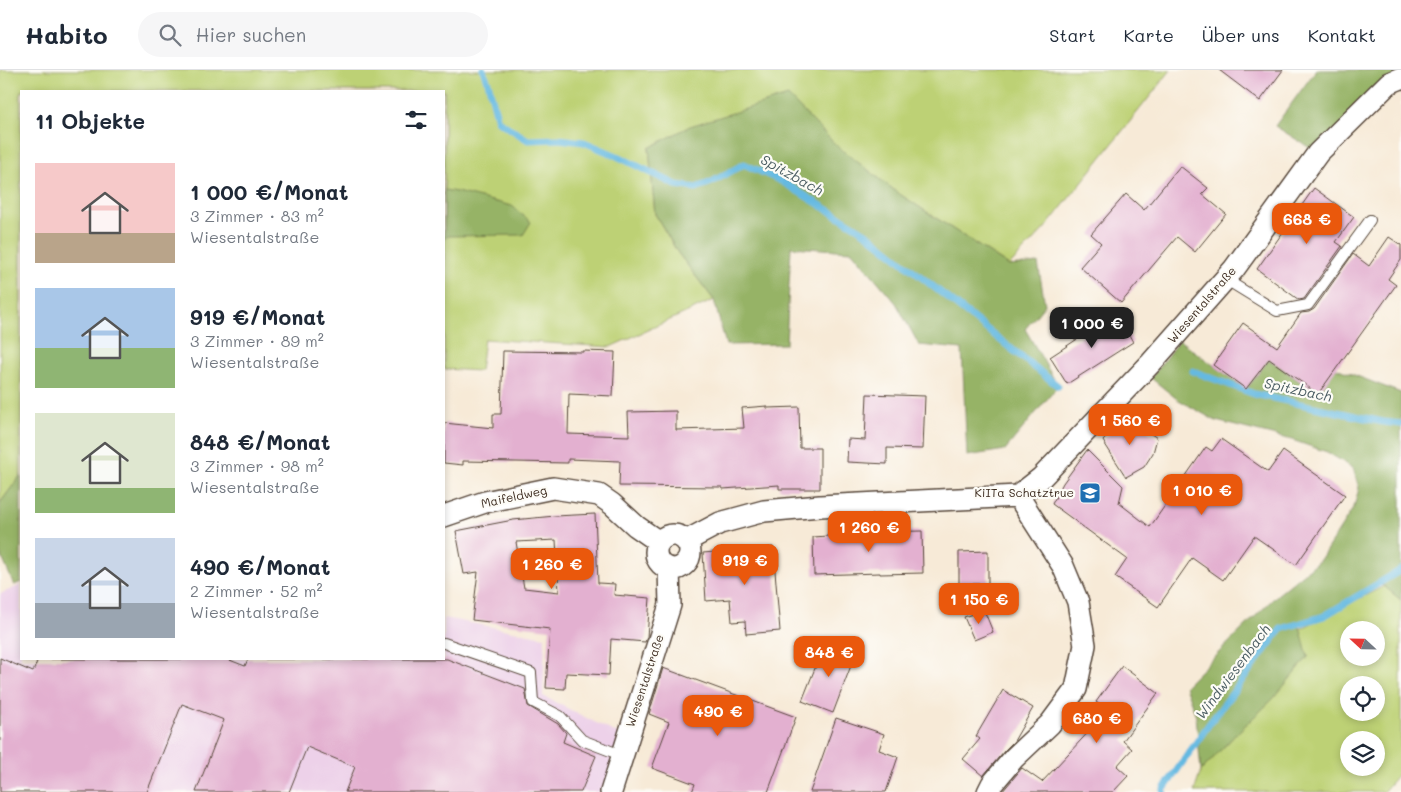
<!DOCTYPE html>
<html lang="de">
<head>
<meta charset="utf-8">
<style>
	body { margin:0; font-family:Mali,sans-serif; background:#f6f6f7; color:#1f2937; height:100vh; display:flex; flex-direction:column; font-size:19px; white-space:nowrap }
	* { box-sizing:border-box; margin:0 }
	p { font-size:16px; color:#747a83 }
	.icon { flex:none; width:28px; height:28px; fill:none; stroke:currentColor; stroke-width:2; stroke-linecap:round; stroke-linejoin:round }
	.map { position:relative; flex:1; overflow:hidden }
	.side { position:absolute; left:20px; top:20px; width:425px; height:570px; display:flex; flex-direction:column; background:#fff; border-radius:0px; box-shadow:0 2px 8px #0003 }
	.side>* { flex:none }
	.needle { width:32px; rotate:292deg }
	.fabs { position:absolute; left:1340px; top:551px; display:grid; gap:10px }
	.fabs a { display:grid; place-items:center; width:45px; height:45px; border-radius:50%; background:#fff; box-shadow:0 2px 8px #0003; font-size:25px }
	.price { position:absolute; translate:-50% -42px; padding:0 11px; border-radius:10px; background:#ea580c; color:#fff; font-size:16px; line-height:32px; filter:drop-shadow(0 1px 2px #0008) }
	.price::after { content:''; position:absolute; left:50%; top:30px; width:15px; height:11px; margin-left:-8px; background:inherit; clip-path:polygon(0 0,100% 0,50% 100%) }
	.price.on { background:#222; color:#fff }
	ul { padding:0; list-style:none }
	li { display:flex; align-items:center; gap:15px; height:125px; padding:0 15px }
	li span { display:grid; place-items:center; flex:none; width:140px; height:100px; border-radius:0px; color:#555 }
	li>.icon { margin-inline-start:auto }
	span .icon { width:60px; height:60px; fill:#fffc; stroke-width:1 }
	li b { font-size:21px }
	h2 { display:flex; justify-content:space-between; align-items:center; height:60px; padding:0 15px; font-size:21px }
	header { display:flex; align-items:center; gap:30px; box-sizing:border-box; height:70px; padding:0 25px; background:#fff; border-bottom:1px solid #e0e1e3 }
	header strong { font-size:24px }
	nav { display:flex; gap:28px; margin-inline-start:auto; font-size:18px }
	.search { width:350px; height:45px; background:#f6f6f7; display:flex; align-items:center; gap:12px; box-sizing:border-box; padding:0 18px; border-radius:28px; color:#747a83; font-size:19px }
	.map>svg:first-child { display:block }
	.built { fill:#edd1e9 }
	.green { fill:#bdd174; stroke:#7c7e49; fill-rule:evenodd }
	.forest { fill:#96b366; stroke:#686e42 }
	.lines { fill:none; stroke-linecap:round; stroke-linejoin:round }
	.stream { stroke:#65b9e1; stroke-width:7 }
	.building { fill:#e3b0d0; fill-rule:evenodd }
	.lane-casing { stroke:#57473a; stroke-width:12 }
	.street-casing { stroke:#57473a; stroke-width:24 }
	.lane { stroke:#fff; stroke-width:10 }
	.street { stroke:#fff; stroke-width:21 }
	.labels { text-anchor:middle; stroke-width:4.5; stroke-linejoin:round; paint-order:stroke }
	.street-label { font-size:12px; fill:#3b2a1e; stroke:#fdfcf7 }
	.poi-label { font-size:12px; fill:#3b2a1e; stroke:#fdfcf7; text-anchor:end }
	.water-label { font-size:14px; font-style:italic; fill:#4a5c62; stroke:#fdfcf7 }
</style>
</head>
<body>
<header>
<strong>Habito</strong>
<div class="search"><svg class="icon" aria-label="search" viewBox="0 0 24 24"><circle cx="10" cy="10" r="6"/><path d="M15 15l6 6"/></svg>Hier suchen</div>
<nav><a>Start</a><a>Karte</a><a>Über uns</a><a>Kontakt</a></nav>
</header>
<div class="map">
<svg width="1401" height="722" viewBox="0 0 1401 722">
	<rect width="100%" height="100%" fill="#fdfcf7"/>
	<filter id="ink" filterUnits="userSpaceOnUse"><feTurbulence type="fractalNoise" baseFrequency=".02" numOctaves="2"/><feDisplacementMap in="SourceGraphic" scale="10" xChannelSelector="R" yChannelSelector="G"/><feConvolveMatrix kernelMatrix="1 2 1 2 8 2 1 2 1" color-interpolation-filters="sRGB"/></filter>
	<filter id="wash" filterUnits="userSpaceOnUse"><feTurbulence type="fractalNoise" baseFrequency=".0096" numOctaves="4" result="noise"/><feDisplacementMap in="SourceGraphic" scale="20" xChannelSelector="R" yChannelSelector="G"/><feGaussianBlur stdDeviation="1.12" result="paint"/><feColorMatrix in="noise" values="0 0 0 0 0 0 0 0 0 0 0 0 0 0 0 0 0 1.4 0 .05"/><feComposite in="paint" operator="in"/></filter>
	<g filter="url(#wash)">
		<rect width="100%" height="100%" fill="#f7ead7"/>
		<!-- built -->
		<path class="built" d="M21,515V589H444V548L545,567L543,626L624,667L607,722H0V524Z"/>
		<!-- green -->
		<path class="green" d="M0,0H1171L1046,157L1009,196L898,123L838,77L788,27L649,78L655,144L678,183L714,230L610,277L484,269L480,301L444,299V21H21V405L0,433Z
			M1384,516L1401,530V701L1383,722H1194L1201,701L1308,587L1300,559ZM1349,560H1376V588H1349ZM1349,615H1376V642H1349ZM1349,670H1376V698H1349Z"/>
		<!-- forest -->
		<path class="forest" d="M1316,0H1401L1318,83L1275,56Z
			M788,26L838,77L898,123L1009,196L1038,193L1045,235L1025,259L1058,316L1005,380L967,386L962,279L919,275L896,233L852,181L791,177L786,274L726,275L714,230L678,183L655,144L649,78L690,56Z
			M444,120L457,122L512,136L531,152L523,165L448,166L444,170Z
			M1179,270L1246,319L1269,289L1317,324L1336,298L1401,323V530L1384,516L1377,514L1324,546L1299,553L1308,587L1273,629L1235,665L1201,701L1196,646L1185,616L1276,526L1320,490L1354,437L1359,418L1353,398L1327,382L1292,370L1216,351L1177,329L1151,308Z
			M21,405V512L14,515L0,483V433Z"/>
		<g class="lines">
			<!-- stream -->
			<path class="stream" d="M483,0L488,12L498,51L528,70L559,69L584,72L617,86L676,115L696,118L712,112L744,94L781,111L866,163L1058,316
				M1193,301L1254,324L1383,352L1401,354
				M1164,722V719L1209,654L1281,559L1324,546L1401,500"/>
		</g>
		<g id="blocks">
			<!-- building -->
			<path class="building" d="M1219,0H1283L1260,31Z
				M1180,96L1208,118L1202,124L1226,144L1195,182L1177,167L1121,233L1080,197L1101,173L1091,164L1126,124L1144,140Z
				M1314,118L1354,147L1336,172L1342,176L1304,229L1299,230L1257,199Z
				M1389,167L1401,175V190L1388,209L1396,215L1318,324L1269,289L1246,319L1213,295L1243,253L1277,277L1301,243L1309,242L1314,239L1353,184L1369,196Z
				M1117,243L1133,272L1067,314L1050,287Z
				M503,281L583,282V281L615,282L613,326L569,324L568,364L629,366L628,342L676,341V360L744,358L742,338L767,336V338L799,337L800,378H820V419H779V415L723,419L722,417L619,416L620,391L568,389V393L463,391V395L444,393V353L493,358V344H501Z
				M867,324L925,326L923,379L887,378V394L847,392L848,369L865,370Z
				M1125,346L1157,368L1153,383L1144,397L1126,407L1103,371Z
				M1221,369L1268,402L1283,381L1345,425L1296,495L1254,466L1223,510L1192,488L1158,537L1115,507L1127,489L1052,434L1063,413L1087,380L1123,416L1119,433L1150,457L1206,377L1212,381Z
				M595,444L598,513L615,514L614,525L650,528L647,567L645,572L611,569L609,605L566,603L565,619L546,618L550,559L472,550L478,502L464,504L456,461L513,450L555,446ZM556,470L559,522L524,518L516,472Z
				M922,461L923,503L880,504V503L814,505L813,467L828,466V463Z
				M773,477L780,561L746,564L745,551L732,552L730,529L706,531L703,483Z
				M988,481V514H959V482Z
				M984,540L993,562L974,570L964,547Z
				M825,573L855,585L833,643L802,631Z
				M0,588L33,602L38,589H227L245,596L248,589H447L525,619L528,636L558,654L566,663L563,672L596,686L581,722H345L355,697L307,677L289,722H196L224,650L182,634L147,722H0Z
				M1122,596L1158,623L1123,671L1132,679L1117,696L1128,706L1113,722H1002L1022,698L1042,712L1108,641L1096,632Z
				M663,598L796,647L768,722H692L695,714L652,698L669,652L649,644Z
				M1003,620L1033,638L1014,671L1005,680L983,706L963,689L980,669L976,666Z
				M836,648L884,664L879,680L898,687L886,722H810Z"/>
		</g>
	</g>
	<g filter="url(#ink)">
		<use href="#blocks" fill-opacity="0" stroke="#57473a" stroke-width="1"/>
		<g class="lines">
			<!-- lane casing -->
			<g class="lane-casing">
				<path id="lane" d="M1225,209L1277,241L1308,235L1370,150
					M444,573L531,603L533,632L560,646L582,670L621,685"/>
			</g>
			<!-- street casing -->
			<g class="street-casing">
				<path id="street" d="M444,446L485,432L553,418L599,425L612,434L636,456L659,472
					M656 482a17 17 0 1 1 34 0a17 17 0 1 1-34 0Z
					M686,471L720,453L764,441L820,436L1018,426L1041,408L1151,293L1234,199L1318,83L1389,13L1401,8
					M611,722L670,535L669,498
					M988,722L992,714L1014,688L1050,654L1076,619L1085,575L1078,532L1063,496L1018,426"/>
			</g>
			<!-- lane -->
			<use href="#lane" class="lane"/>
			<!-- street -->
			<use href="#street" class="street"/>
		</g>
	</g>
	<!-- icons -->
	<defs>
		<g id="school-square" transform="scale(1.125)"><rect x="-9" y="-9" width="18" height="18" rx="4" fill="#1f6fb2" stroke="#fdfcf7"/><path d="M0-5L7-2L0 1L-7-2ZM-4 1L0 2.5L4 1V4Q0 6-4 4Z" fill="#fff"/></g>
	</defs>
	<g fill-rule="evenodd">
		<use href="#school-square" x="1090" y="423"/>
	</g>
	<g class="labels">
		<!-- street labels -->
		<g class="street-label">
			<text transform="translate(1202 235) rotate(-49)" y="4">Wiesentalstraße</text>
			<text transform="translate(514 427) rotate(-12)" y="4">Maifeldweg</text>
			<text transform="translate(645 611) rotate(-72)" y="4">Wiesentalstraße</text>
		</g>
		<!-- poi labels -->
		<g class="poi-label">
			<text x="1074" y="427">KiITa Schatztrue</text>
		</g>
		<!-- water labels -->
		<g class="water-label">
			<text transform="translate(792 105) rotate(29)" y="5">Spitzbach</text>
			<text transform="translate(1298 320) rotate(12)" y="5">Spitzbach</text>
			<text transform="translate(1233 602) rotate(-53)" y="5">Windwiesenbach</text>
		</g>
	</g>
</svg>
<div class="fabs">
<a><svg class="needle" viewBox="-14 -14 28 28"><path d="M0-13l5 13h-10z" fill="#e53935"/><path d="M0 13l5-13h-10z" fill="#747a83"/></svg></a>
<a><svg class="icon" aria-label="locate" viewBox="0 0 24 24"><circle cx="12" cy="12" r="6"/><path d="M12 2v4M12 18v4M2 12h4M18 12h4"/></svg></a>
<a><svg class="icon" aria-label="layers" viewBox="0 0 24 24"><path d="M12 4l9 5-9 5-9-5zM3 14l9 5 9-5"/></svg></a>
</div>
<b class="price" style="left:1307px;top:175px">668 €</b>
<b class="price on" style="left:1092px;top:279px">1 000 €</b>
<b class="price" style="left:1130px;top:376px">1 560 €</b>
<b class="price" style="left:1202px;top:446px">1 010 €</b>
<b class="price" style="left:869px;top:483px">1 260 €</b>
<b class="price" style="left:745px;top:516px">919 €</b>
<b class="price" style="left:552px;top:520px">1 260 €</b>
<b class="price" style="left:979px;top:555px">1 150 €</b>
<b class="price" style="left:829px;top:608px">848 €</b>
<b class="price" style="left:718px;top:667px">490 €</b>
<b class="price" style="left:1097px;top:674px">680 €</b>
<section class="side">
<h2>11 Objekte<svg class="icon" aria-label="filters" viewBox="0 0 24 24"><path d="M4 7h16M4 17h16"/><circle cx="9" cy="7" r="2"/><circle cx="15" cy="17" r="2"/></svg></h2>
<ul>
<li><span style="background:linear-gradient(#f6c9c9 70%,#b9a48a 0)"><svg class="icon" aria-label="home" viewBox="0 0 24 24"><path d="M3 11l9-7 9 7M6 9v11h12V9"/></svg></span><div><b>1 000 €/Monat</b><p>3 Zimmer · 83 m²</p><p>Wiesentalstraße</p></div></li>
<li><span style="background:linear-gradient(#a9c7e8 60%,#8fb573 0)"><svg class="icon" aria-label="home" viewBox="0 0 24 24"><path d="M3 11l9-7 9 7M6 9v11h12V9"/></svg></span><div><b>919 €/Monat</b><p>3 Zimmer · 89 m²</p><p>Wiesentalstraße</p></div></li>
<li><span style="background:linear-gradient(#dfe7d0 75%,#8fb573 0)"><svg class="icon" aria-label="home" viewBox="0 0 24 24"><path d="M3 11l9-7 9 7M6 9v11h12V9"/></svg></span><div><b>848 €/Monat</b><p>3 Zimmer · 98 m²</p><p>Wiesentalstraße</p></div></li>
<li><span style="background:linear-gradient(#c9d6e8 65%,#9aa5b1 0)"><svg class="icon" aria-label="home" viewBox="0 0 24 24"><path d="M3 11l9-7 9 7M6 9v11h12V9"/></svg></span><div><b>490 €/Monat</b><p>2 Zimmer · 52 m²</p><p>Wiesentalstraße</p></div></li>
</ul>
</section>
</div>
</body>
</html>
